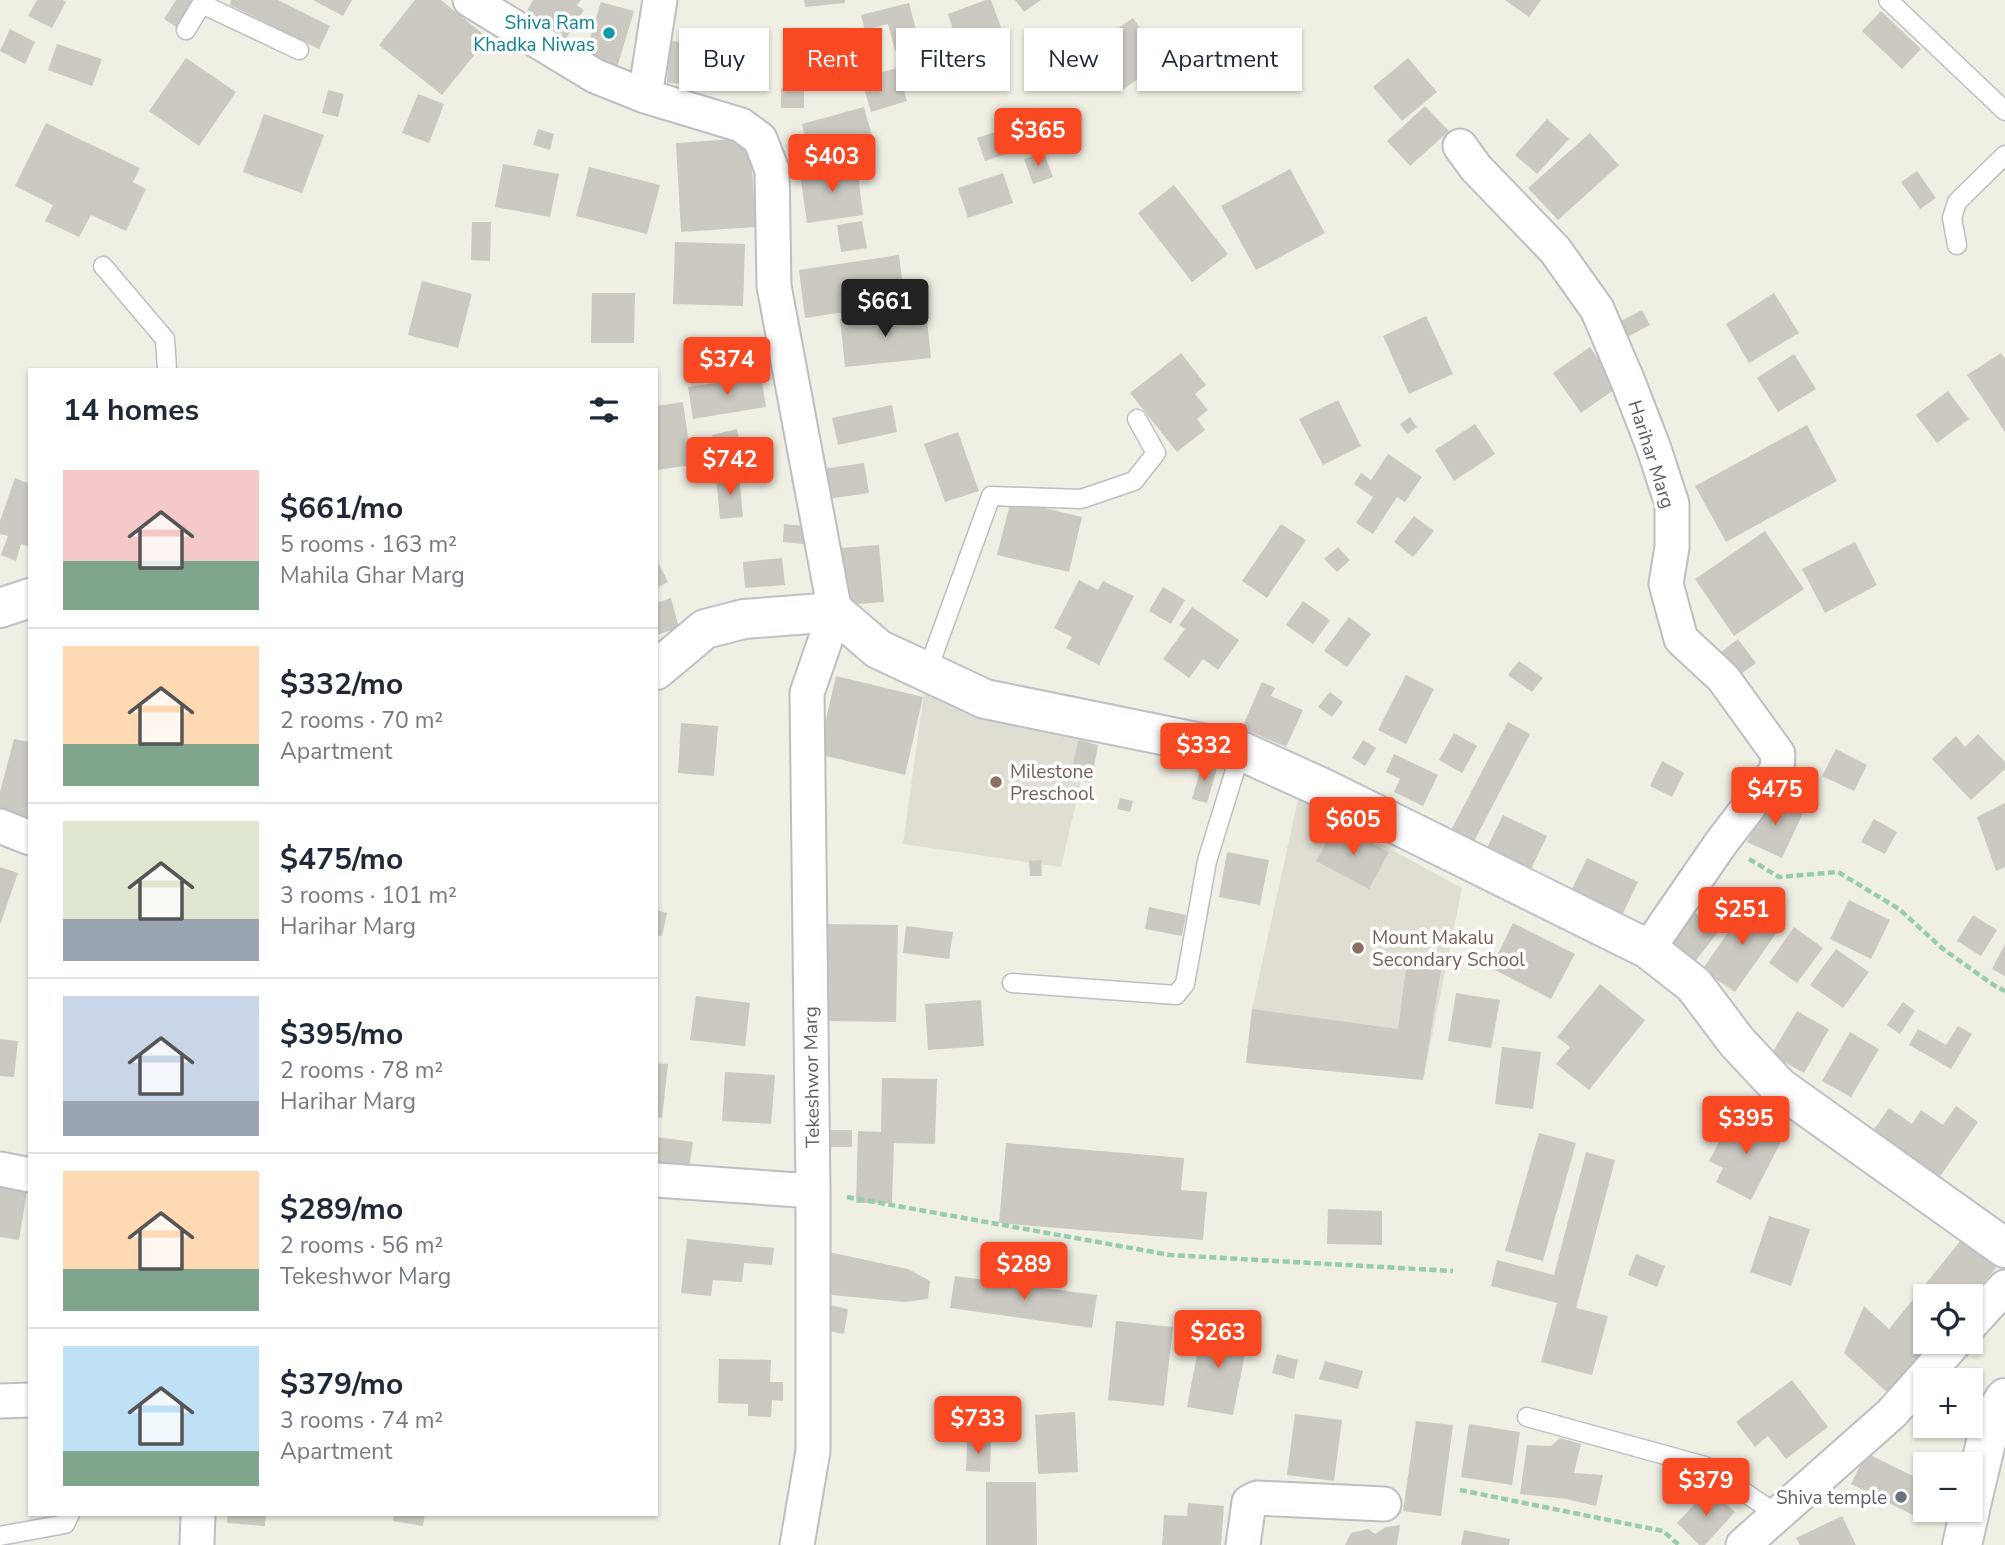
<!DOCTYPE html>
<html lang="en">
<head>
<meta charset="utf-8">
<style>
	body { margin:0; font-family:"Nunito Sans",sans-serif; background:#f6f6f7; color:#1f2937; height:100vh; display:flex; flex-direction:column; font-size:26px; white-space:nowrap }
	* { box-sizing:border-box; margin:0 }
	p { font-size:23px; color:#747a83 }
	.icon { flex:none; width:38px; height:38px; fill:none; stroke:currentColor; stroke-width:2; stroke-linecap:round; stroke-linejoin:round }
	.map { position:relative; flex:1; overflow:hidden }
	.details { position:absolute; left:28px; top:368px; width:630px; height:1148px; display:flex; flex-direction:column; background:#fff; border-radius:0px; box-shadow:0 2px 5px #0004 }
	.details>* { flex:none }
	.banner { position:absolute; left:679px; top:28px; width:665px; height:63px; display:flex; gap:14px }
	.controls { position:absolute; left:1913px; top:1284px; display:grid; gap:14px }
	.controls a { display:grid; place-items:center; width:70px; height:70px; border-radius:0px; background:#fff; box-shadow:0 2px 5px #0004; font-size:35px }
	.price { position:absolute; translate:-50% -60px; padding:0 16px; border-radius:7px; background:#f94922; color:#fff; font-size:23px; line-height:46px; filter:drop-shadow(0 2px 4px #0008) }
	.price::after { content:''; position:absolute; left:50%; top:42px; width:21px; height:16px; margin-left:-10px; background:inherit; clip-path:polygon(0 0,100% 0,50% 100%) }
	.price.selected { background:#222; color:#fff }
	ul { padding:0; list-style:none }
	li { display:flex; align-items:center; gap:21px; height:175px; padding:0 35px }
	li+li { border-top:2px solid #e0e1e3 }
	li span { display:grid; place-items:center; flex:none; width:196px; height:140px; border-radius:0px; color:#555 }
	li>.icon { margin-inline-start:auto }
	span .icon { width:84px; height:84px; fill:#fffc; stroke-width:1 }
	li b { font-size:30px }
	h2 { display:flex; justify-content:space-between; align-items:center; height:84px; padding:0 35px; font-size:30px }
	.pill { padding:0 24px; border-radius:0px; background:#fff; box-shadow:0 2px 5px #0004; font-size:24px; line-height:63px }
	.pill.selected { background:#f94922; color:#fff }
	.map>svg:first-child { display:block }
	.education { fill:#e0ded3 }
	.building { fill:#cbc9c1 }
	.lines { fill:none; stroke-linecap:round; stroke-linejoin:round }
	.lane-casing { stroke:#bcbec4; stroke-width:21 }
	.street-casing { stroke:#bcbec4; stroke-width:37 }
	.secondary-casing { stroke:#bdc0c7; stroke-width:42 }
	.path { stroke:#97ccac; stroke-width:4.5; stroke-dasharray:7 3.5; stroke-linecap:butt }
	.lane { stroke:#fff; stroke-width:18 }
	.street { stroke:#fff; stroke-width:33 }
	.secondary { stroke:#fff; stroke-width:38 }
	.culture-dot { fill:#0f9aa8; stroke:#fff; stroke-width:2.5 }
	.education-dot { fill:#8d6e63; stroke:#fff; stroke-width:2.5 }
	.worship-dot { fill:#6b7280; stroke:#fff; stroke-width:2.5 }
	.labels { text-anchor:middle; stroke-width:7; stroke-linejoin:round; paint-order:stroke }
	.culture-label { font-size:19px; fill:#0d838f; stroke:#fff; text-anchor:end }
	.street-label { font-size:19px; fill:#5c6066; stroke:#fff }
	.education-label { font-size:19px; fill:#785e54; stroke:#fff; text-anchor:start }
	.worship-label { font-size:19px; fill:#5b616d; stroke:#fff; text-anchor:end }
</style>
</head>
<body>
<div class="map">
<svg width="2005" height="1545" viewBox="0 0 2005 1545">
	<rect width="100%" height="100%" fill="#f0efe4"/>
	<!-- education -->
	<path class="education" d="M927,672L1095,721L1061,867L903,844Z
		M1298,799L1462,888L1423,1080L1246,1063L1252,1009Z"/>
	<!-- building -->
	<path class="building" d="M37,0H62L66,2L52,28L28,16Z
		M176,0H200L181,30L164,19Z
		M231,0H278L330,26L319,49L230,5Z
		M313,0H352L343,16Z
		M415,0H441L488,38L442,95L379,45Z
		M533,0H581L577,5L584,10L567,37L527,11Z
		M804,0H845V3L805,7Z
		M986,0H991L1002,30L958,45L948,14Z
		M1015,0H1041L1024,12Z
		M1505,0H1541L1529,17Z
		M601,2L634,11L616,71L583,61Z
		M909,3L920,45L895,51L888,24L865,30L861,15Z
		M1881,11L1921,49L1902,69L1862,31Z
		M1133,18L1163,61L1121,91L1090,47Z
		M10,29L35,42L25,64L0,51Z
		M670,41L705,43L703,85L667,83Z
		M57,44L102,59L92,86L48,70Z
		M186,58L236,92L199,146L149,111Z
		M1408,58L1437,92L1402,121L1373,87Z
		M897,68L907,101L871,112L861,78Z
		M781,88H804V108H781Z
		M328,90L344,94L338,117L322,113Z
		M418,94L444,104L429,143L402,133Z
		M1425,106L1449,131L1410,166L1387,141Z
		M864,107L872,136L809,152L802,124Z
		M264,114L324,135L302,193L243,172Z
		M1547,119L1569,139L1537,174L1515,155Z
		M1027,121L1034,145L985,161L977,138Z
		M46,123L140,168L133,182L146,189L126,231L91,215L79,237L45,221L53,205L15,186Z
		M538,129L554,134L550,150L533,145Z
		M1590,133L1619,165L1558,220L1528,188Z
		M750,138L756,227L681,232L676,143Z
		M1044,153L1053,177L1033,184L1024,159Z
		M503,164L559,174L550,217L495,207Z
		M857,166L863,215L807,223L800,174Z
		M589,167L660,185L647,234L576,216Z
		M1290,169L1325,233L1256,270L1221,206Z
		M1917,171L1936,198L1920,209L1901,182Z
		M1003,173L1013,203L968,218L958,188Z
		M1174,185L1228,254L1192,282L1138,213Z
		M862,221L867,248L841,252L837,225Z
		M472,222H491L490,261L471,260Z
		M675,242L745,244L743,306L673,304Z
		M899,255L905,303L805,318L799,270Z
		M422,281L472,294L458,348L408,335Z
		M592,293H635L634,343H591Z
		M1774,293L1799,333L1749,363L1726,324Z
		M1642,310L1650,325L1625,338L1617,323Z
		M926,311L931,358L845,367L840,319Z
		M1426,316L1453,374L1409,394L1383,336Z
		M1590,347L1618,387L1581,413L1553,373Z
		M1181,353L1206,385L1195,394L1208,410L1197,419L1205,430L1177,452L1130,393Z
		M2001,353L2005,359V432L1967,375Z
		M1794,354L1816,389L1778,412L1757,378Z
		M761,376L766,407L693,419L688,387Z
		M1948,391L1969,419L1937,443L1916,415Z
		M1338,400L1361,446L1323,465L1299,419Z
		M683,402L692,465L656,470V406Z
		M892,405L897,432L838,445L832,418Z
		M1410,417L1417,427L1407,434L1400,424Z
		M1475,424L1495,454L1454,481L1435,450Z
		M1807,425L1837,481L1726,542L1695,486Z
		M737,429L745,468L720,474L712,435Z
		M958,432L979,491L945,502L924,444Z
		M1388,454L1422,477L1405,502L1397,497L1373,534L1356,523L1373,497L1354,484L1361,473L1371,480Z
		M864,463L869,493L827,499L822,469Z
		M739,475L743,517L720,519L716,477Z
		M15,478L30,484V547L21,544L16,561L1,555L8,536L0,534V521Z
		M1011,500L1082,517L1069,572L997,555Z
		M1414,516L1434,531L1413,557L1394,542Z
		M784,524L805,526L804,544L783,542Z
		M1281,524L1306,540L1267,598L1242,581Z
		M1765,531L1804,589L1734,636L1695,579Z
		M1855,542L1877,585L1825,613L1802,569Z
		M879,545L884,602L846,605L841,548Z
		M1338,547L1350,560L1337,572L1324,559Z
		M656,558L668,582L656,588Z
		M782,558L785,585L745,588L743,562Z
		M1079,580L1098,590L1103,581L1134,596L1099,665L1066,648L1072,637L1054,628Z
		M1163,587L1185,600L1171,624L1149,611Z
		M671,598L679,628L656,635V603Z
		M1303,601L1330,620L1313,644L1286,625Z
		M1192,607L1239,640L1218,670L1203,659L1189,678L1163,659L1185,629L1179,625Z
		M1349,617L1371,634L1347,667L1324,651Z
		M1738,639L1756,663L1734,679L1716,656Z
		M1519,661L1543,678L1532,692L1508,675Z
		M1406,675L1434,689L1406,744L1378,730Z
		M836,676L923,697L905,775L818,754Z
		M1262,682L1275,688L1271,696L1303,710L1286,747L1242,728Z
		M1330,692L1343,702L1332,717L1318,707Z
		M1508,722L1530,734L1470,849L1448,836Z
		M681,723L718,726L714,776L678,773Z
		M1454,733L1477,746L1462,773L1439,760Z
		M1978,734L2005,762V769L1971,800L1932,759L1956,736L1965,747Z
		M14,739L30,742V826L0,819V792Z
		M1078,740L1098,745L1091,783L1070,779Z
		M1363,740L1376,748L1365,766L1352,758Z
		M1836,749L1867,765L1854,791L1822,776Z
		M1394,754L1438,775L1423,806L1394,792L1400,779L1386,772Z
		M1662,761L1684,773L1672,797L1650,786Z
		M1202,764L1217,768L1207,803L1192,799Z
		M1769,796L1803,813L1782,858L1747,842Z
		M1120,798L1133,801L1130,812L1117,809Z
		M2005,803V867L1996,871L1977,817Z
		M1503,815L1547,836L1529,873L1485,852Z
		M1874,819L1897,832L1885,854L1861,842Z
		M1337,824L1389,852L1369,889L1316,861Z
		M1227,852L1269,860L1260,905L1219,897Z
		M1587,858L1638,882L1621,917L1570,893Z
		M1041,860L1042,876H1030L1029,861Z
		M0,867L18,873L0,925Z
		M1849,900L1890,920L1871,959L1830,939Z
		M1749,902L1782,925L1735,992L1702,970Z
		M1149,907L1186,915L1182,936L1145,929Z
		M656,910L667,913L662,936L656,935Z
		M1695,913L1719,931L1693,964L1669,945Z
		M1973,915L1997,930L1981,956L1957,941Z
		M1513,923L1575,954L1551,999L1491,968Z
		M827,924L898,925L896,1022L824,1021Z
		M906,926L953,932L949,959L903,953Z
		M1794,927L1823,948L1797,983L1769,963Z
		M2005,944V976L1992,969Z
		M1836,949L1869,972L1843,1008L1810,985Z
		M1408,954L1443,958L1423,1080L1246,1063L1252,1009L1398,1029Z
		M1600,984L1645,1020L1589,1090L1556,1064L1570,1047L1557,1037Z
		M1456,993L1500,1000L1491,1048L1448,1041Z
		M696,996L750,1003L745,1046L690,1040Z
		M981,1000L984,1046L928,1050L925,1004Z
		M1903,1002L1915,1011L1900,1034L1887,1025Z
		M1797,1011L1829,1029L1804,1073L1771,1055Z
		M1958,1026L1972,1034L1951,1069L1909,1045L1918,1029L1946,1045Z
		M1850,1032L1879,1049L1851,1097L1822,1081Z
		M0,1039L18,1041L14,1077L0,1076Z
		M1502,1047L1541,1052L1533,1109L1495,1104Z
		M656,1063L668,1064L662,1118L656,1117Z
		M725,1072L775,1075L771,1124L722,1121Z
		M882,1078L937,1079L935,1144L894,1143L892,1203H856L858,1131L881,1132Z
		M1956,1106L1978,1122L1939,1178L1873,1131L1889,1108L1912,1124L1921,1110L1943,1125Z
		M1757,1118L1786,1132L1751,1200L1716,1182L1723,1168L1709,1161L1729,1122L1750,1132Z
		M826,1130H852V1147H826Z
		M1539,1133L1576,1143L1543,1261L1505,1251Z
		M656,1137L693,1142L688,1175L656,1171Z
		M1006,1143L1184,1158L1181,1190L1207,1192L1203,1240L999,1223Z
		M1586,1152L1615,1160L1576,1308L1608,1316L1592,1375L1541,1362L1557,1303L1491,1286L1497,1260L1554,1275Z
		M0,1180L28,1185L19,1240L0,1237Z
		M1328,1209L1382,1211V1245L1327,1244Z
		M1769,1216L1810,1229L1791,1286L1750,1272Z
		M1966,1234L2001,1262L1970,1299V1297H1925V1342H1934L1891,1396L1844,1353L1864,1306L1889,1329Z
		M687,1239L774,1248L772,1265L744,1263L742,1282L713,1280L711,1296L681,1293Z
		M824,1251L908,1269L930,1281L928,1299L905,1302L822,1294Z
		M1636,1254L1665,1266L1657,1287L1628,1275Z
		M955,1276L1097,1295L1092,1328L950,1308Z
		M825,1304L848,1309L844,1334L820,1329Z
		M1116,1321L1173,1327L1164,1406L1108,1400Z
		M1203,1324L1249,1333L1233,1415L1187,1407Z
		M1277,1354L1298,1360L1294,1379L1272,1373Z
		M719,1359L771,1360L770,1382H783V1401L772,1400L771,1417L748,1416V1404L718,1403Z
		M1325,1361L1363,1371L1358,1389L1319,1379Z
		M1792,1380L1828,1427L1786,1459L1768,1436L1755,1447L1736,1422Z
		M1075,1412L1078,1472L1038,1474L1035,1415Z
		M1295,1414L1342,1420L1334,1481L1287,1475Z
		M1416,1421L1453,1425L1441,1516L1403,1511Z
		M1469,1424L1520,1432L1512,1485L1461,1477Z
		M1560,1438L1581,1444L1574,1473L1603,1475L1596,1506L1567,1499L1520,1494L1527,1445L1551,1446Z
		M967,1441L991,1442L990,1472L966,1471Z
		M1866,1453L1925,1482V1510H1931L1925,1521L1851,1484Z
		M986,1482H1036L1037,1545H986Z
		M1710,1488L1735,1512L1705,1545H1699L1677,1523Z
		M1188,1503L1224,1506L1221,1545H1162L1164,1515L1187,1516Z
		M228,1514H266L265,1526L227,1523Z
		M394,1514H425L423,1526L393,1521Z
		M1842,1516L1856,1545H1800L1796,1538Z
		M1400,1525L1397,1545H1345L1351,1533L1368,1529L1375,1534L1386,1527Z
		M1464,1530L1510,1539L1509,1545H1461Z"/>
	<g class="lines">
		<!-- lane casing -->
		<g class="lane-casing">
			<path id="lane" d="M1888,0L2005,111
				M202,4L299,50
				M186,30L204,0
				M1957,245L1952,218L1957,202L2005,155
				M103,266L165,339L167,369
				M927,672L991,496L1081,499L1134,481L1156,453L1137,419
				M1012,983L1176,995L1185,984L1207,861L1241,751
				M1527,1417L1705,1466L1777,1514
				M0,1536L65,1524L70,1514"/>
		</g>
		<!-- street casing -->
		<g class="street-casing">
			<path id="street" d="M470,0L595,76L645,96L741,125L760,139L772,170L774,286L835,612L807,693L813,1191V1451L797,1545
				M645,96L660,0
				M1460,146L1476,168L1555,250L1597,309L1627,379L1653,446L1672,504V547L1666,584L1681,639L1723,678L1778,754L1777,770L1721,843L1648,949
				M0,826L30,838
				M0,1169L30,1175
				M656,1180L813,1191
				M1970,1325L2005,1287
				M0,1401L30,1400
				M197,1545L198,1514
				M1243,1545L1249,1502L1257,1498L1384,1504
				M1743,1545L1892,1413L1955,1342"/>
		</g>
		<!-- secondary casing -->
		<g class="secondary-casing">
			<path id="secondary" d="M0,608L30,598
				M656,670L705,629L744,619L835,612L878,649L985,699L1241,751L1325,789L1648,949L1694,985L1737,1042L1779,1087L2005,1248
				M1970,1509L1991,1421L2005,1398
				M1962,1545L1970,1510"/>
		</g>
		<!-- path -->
		<path class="path" d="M1749,859L1779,877L1838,872L1899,909L1943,949L1995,986L2005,991
			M847,1197L1170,1255L1453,1271
			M1460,1490L1663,1531L1679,1545"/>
		<!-- lane -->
		<use href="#lane" class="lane"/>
		<!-- street -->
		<use href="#street" class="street"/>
		<!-- secondary -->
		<use href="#secondary" class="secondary"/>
	</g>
	<!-- markers -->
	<circle class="culture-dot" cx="609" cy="33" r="7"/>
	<g class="education-dot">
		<circle cx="996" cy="782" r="7"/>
		<circle cx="1358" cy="948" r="7"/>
	</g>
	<circle class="worship-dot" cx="1901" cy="1497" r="7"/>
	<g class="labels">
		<!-- culture labels -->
		<g class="culture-label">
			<text x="595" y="29">Shiva Ram<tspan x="595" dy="22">Khadka Niwas</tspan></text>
		</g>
		<!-- street labels -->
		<g class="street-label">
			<text transform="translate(1652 454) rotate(72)" y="7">Harihar Marg</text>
			<text transform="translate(811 1077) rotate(-91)" y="7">Tekeshwor Marg</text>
		</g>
		<!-- education labels -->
		<g class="education-label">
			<text x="1010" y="778">Milestone<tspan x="1010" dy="22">Preschool</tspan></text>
			<text x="1372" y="944">Mount Makalu<tspan x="1372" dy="22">Secondary School</tspan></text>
		</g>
		<!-- worship labels -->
		<g class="worship-label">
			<text x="1887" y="1504">Shiva temple</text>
		</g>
	</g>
</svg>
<div class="controls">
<a><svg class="icon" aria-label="locate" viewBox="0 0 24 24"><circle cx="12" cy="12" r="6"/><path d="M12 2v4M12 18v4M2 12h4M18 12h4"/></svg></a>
<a>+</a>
<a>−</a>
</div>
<b class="price" style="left:1038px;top:168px">$365</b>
<b class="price" style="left:832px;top:194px">$403</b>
<b class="price selected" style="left:885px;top:339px">$661</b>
<b class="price" style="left:727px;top:397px">$374</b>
<b class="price" style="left:730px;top:497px">$742</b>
<b class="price" style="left:1204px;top:783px">$332</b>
<b class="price" style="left:1775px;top:827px">$475</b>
<b class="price" style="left:1353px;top:857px">$605</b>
<b class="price" style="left:1742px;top:947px">$251</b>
<b class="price" style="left:1746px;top:1156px">$395</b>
<b class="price" style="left:1024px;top:1302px">$289</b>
<b class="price" style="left:1218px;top:1370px">$263</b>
<b class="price" style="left:978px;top:1456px">$733</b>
<b class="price" style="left:1706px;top:1518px">$379</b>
<div class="banner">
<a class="pill">Buy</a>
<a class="pill selected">Rent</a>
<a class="pill">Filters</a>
<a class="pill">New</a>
<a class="pill">Apartment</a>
</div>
<section class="details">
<h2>14 homes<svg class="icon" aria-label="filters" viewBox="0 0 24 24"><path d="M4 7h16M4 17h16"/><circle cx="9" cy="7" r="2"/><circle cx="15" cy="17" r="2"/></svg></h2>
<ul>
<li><span style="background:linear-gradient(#f6c9c9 65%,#7fa58c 0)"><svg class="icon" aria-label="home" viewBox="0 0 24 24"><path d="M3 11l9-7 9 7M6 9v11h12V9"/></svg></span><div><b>$661/mo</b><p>5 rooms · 163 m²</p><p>Mahila Ghar Marg</p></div></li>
<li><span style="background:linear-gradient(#ffd9b3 70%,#7fa58c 0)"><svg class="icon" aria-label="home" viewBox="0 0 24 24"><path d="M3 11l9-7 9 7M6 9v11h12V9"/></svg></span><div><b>$332/mo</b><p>2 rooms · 70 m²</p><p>Apartment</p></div></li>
<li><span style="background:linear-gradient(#dfe7d0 70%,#9aa5b1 0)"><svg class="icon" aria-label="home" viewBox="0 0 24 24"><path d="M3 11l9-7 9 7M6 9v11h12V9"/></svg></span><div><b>$475/mo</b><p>3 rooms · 101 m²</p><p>Harihar Marg</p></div></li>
<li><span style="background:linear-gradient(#c9d6e8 75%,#9aa5b1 0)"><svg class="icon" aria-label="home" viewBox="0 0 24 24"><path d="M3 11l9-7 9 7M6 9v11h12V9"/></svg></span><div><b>$395/mo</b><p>2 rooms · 78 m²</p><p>Harihar Marg</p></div></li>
<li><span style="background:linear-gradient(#ffd9b3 70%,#7fa58c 0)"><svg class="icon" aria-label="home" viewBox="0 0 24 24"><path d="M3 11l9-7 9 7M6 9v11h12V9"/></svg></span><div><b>$289/mo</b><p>2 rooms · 56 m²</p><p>Tekeshwor Marg</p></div></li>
<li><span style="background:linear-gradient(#bfe0f5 75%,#7fa58c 0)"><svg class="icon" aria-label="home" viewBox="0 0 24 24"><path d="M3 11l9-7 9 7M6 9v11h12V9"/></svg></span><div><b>$379/mo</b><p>3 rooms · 74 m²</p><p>Apartment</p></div></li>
</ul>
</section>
</div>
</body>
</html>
